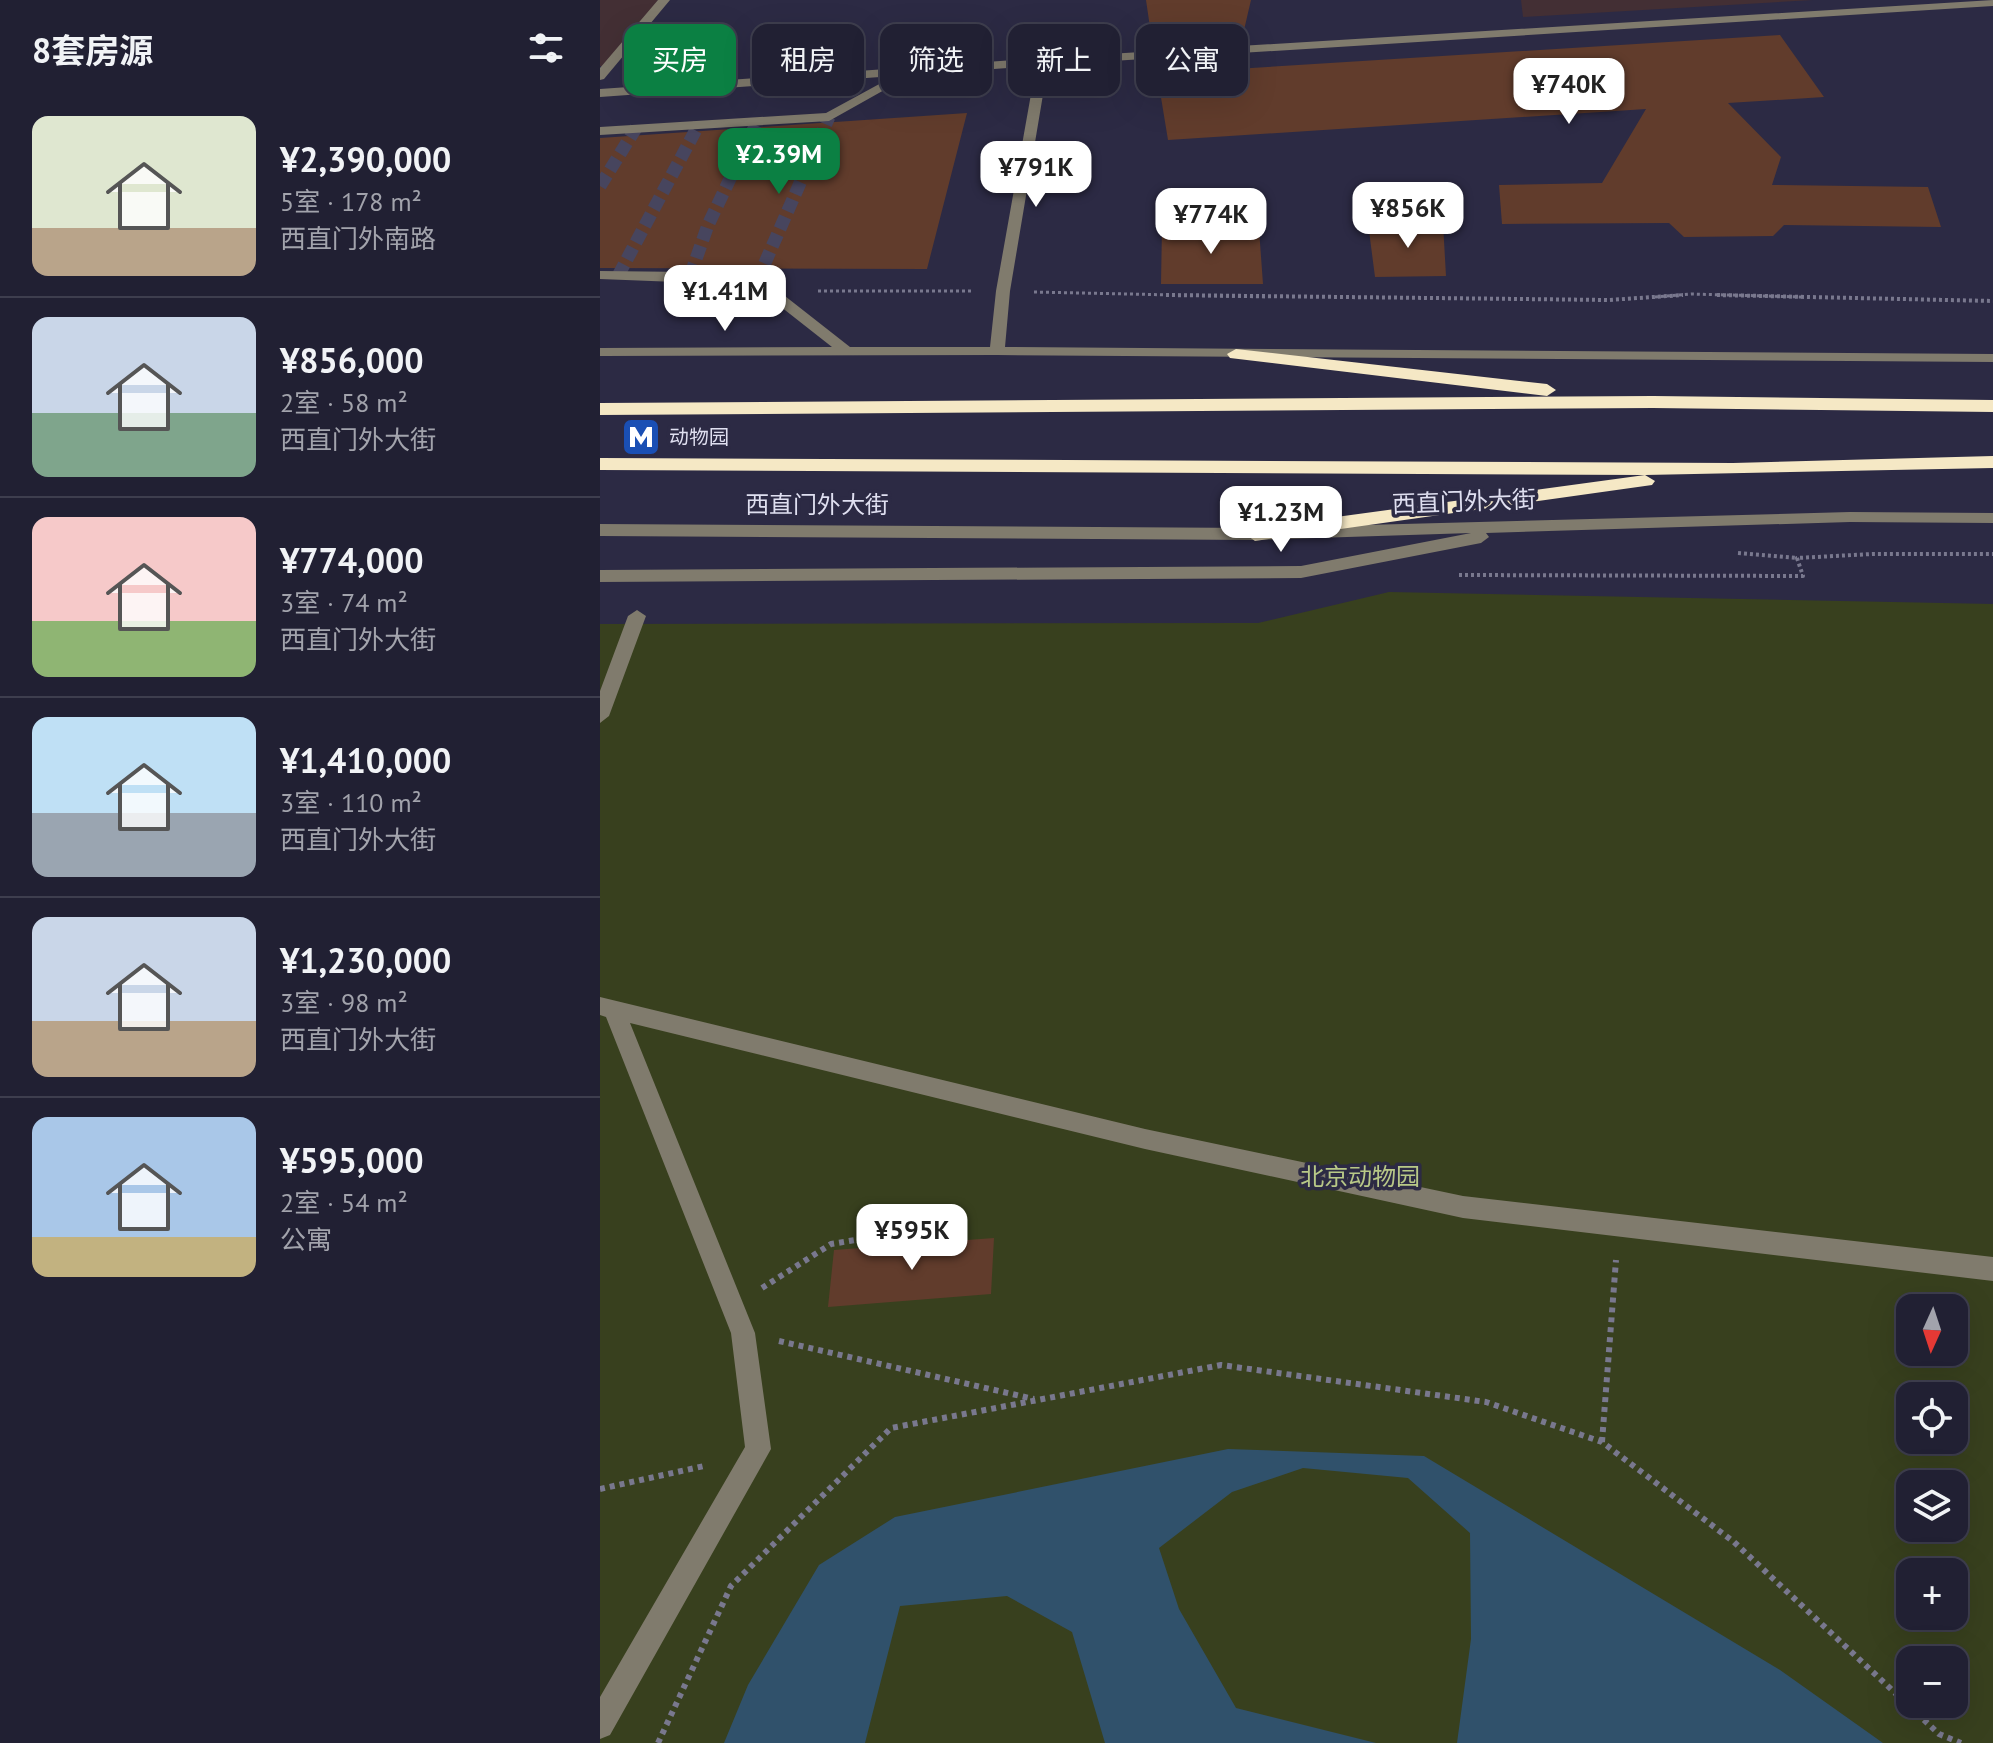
<!DOCTYPE html>
<html lang="zh">
<head>
<meta charset="utf-8">
<style>
	body { margin:0; font-family:"PT Sans","Noto Sans SC",sans-serif; background:#29283b; color:#f1f3f6; height:100vh; display:flex; flex-direction:column; font-size:30px; white-space:nowrap }
	* { box-sizing:border-box; margin:0 }
	p { font-size:26px; color:#a2a3ac }
	.icon { flex:none; width:44px; height:44px; fill:none; stroke:currentColor; stroke-width:2; stroke-linecap:round; stroke-linejoin:round }
	.map { position:relative; flex:1; overflow:hidden }
	.drawer { display:flex; flex-direction:column; background:#212033; width:600px }
	.drawer>* { flex:none }
	.top-card { position:absolute; left:24px; top:24px; width:760px; height:72px; display:flex; gap:16px }
	.needle { width:52px; rotate:183deg }
	.buttons { position:absolute; left:1296px; top:1294px; display:grid; gap:16px }
	.buttons a { display:grid; place-items:center; width:72px; height:72px; border-radius:16px; background:#212033; box-shadow:0 8px 32px #0002,0 0 0 2px #3e3e4e; font-size:40px }
	.price { position:absolute; translate:-50% -68px; padding:0 18px; border-radius:16px; background:#fff; color:#222; font-size:26px; line-height:52px; filter:drop-shadow(0 2px 4px #0008) }
	.price::after { content:''; position:absolute; left:50%; top:48px; width:24px; height:18px; margin-left:-12px; background:inherit; clip-path:polygon(0 0,100% 0,50% 100%) }
	.price.current { background:#0b8043; color:#fff }
	ul { padding:0; list-style:none }
	li { display:flex; align-items:center; gap:24px; height:200px; padding:0 32px }
	li+li { border-top:2px solid #3e3e4e }
	li span { display:grid; place-items:center; flex:none; width:224px; height:160px; border-radius:16px; color:#555 }
	li>.icon { margin-inline-start:auto }
	span .icon { width:96px; height:96px; fill:#fffc; stroke-width:1 }
	li b { font-size:34px }
	h2 { display:flex; justify-content:space-between; align-items:center; height:96px; padding:0 32px; font-size:34px }
	.pill { padding:0 28px; border-radius:16px; background:#212033; box-shadow:0 8px 32px #0002,0 0 0 2px #3e3e4e; font-size:28px; line-height:72px }
	.pill.current { background:#0b8043; color:#fff }
	main { display:flex; flex:1; min-height:0 }
	.map>svg:first-child { display:block }
	.education { fill:#432f34 }
	.green { fill:#38401e; fill-rule:evenodd }
	.water { fill:#30516b }
	.building { fill:#613c2c }
	.lines { fill:none; stroke-linecap:round; stroke-linejoin:round }
	.minor-tunnel { stroke:#47455e; stroke-width:13; stroke-dasharray:13 6; stroke-linecap:butt }
	.path-far2 { stroke:#79788e; stroke-width:3; stroke-dasharray:3 3; stroke-linecap:butt }
	.path-far1 { stroke:#79788e; stroke-width:4; stroke-dasharray:3 3; stroke-linecap:butt }
	.path { stroke:#79788e; stroke-width:6; stroke-dasharray:5 5; stroke-linecap:butt }
	.minor { fill:#807b6d; fill-rule:evenodd }
	.highway { fill:#f5e8c5; fill-rule:evenodd }
	.labels { text-anchor:middle; stroke-width:7; stroke-linejoin:round; paint-order:stroke }
	.far-poi-label { font-size:20px; fill:#dfdff0; stroke:#2c2a44; text-anchor:start }
	.street-label { font-size:24px; fill:#dfdff0; stroke:#2c2a44 }
	.park-label { font-size:24px; fill:#b8c887; stroke:#2c2a44 }
</style>
</head>
<body>
<main>
<section class="drawer">
<h2>8套房源<svg class="icon" aria-label="filters" viewBox="0 0 24 24"><path d="M4 7h16M4 17h16"/><circle cx="9" cy="7" r="2"/><circle cx="15" cy="17" r="2"/></svg></h2>
<ul>
<li><span style="background:linear-gradient(#dfe7d0 70%,#b9a48a 0)"><svg class="icon" aria-label="home" viewBox="0 0 24 24"><path d="M3 11l9-7 9 7M6 9v11h12V9"/></svg></span><div><b>¥2,390,000</b><p>5室 · 178 m²</p><p>西直门外南路</p></div></li>
<li><span style="background:linear-gradient(#c9d6e8 60%,#7fa58c 0)"><svg class="icon" aria-label="home" viewBox="0 0 24 24"><path d="M3 11l9-7 9 7M6 9v11h12V9"/></svg></span><div><b>¥856,000</b><p>2室 · 58 m²</p><p>西直门外大街</p></div></li>
<li><span style="background:linear-gradient(#f6c9c9 65%,#8fb573 0)"><svg class="icon" aria-label="home" viewBox="0 0 24 24"><path d="M3 11l9-7 9 7M6 9v11h12V9"/></svg></span><div><b>¥774,000</b><p>3室 · 74 m²</p><p>西直门外大街</p></div></li>
<li><span style="background:linear-gradient(#bfe0f5 60%,#9aa5b1 0)"><svg class="icon" aria-label="home" viewBox="0 0 24 24"><path d="M3 11l9-7 9 7M6 9v11h12V9"/></svg></span><div><b>¥1,410,000</b><p>3室 · 110 m²</p><p>西直门外大街</p></div></li>
<li><span style="background:linear-gradient(#c9d6e8 65%,#b9a48a 0)"><svg class="icon" aria-label="home" viewBox="0 0 24 24"><path d="M3 11l9-7 9 7M6 9v11h12V9"/></svg></span><div><b>¥1,230,000</b><p>3室 · 98 m²</p><p>西直门外大街</p></div></li>
<li><span style="background:linear-gradient(#a9c7e8 75%,#c2b280 0)"><svg class="icon" aria-label="home" viewBox="0 0 24 24"><path d="M3 11l9-7 9 7M6 9v11h12V9"/></svg></span><div><b>¥595,000</b><p>2室 · 54 m²</p><p>公寓</p></div></li>
</ul>
</section>
<div class="map">
<svg width="1393" height="1743" viewBox="0 0 1393 1743">
	<rect width="100%" height="100%" fill="#2c2a44"/>
	<!-- education -->
	<path class="education" d="M0,0H58L10,66H0Z
		M921,0H1213L923,17Z"/>
	<!-- green -->
	<path class="green" d="M789,592L1393,604V1743H0V624L658,623ZM1310,1308H1354V1352H1310ZM1310,1396H1354V1440H1310ZM1310,1484H1354V1528H1310ZM1310,1572H1354V1616H1310ZM1310,1660H1354V1704H1310Z"/>
	<!-- water -->
	<path class="water" d="M628,1449L824,1456L1180,1670L1283,1743H857L871,1639L870,1533L808,1478L703,1468L632,1492L559,1548L579,1609L636,1708L776,1743H505L472,1632L407,1596L300,1606L265,1743H124L148,1685L219,1565L295,1517Z"/>
	<!-- building -->
	<path class="building" d="M546,0H651L641,43L553,48Z
		M1180,35L1224,97L1128,103L1181,157L1172,185L1328,187L1341,227L1184,225L1173,236L1084,237L1069,223L902,224L899,185L1002,183L1046,109L568,140L555,61L638,56L635,69Z
		M367,113L327,269L0,268V138Z
		M768,223H843L846,276L775,277Z
		M562,227L659,229L663,284H561Z
		M394,1238L391,1294L228,1307L234,1250Z"/>
	<g class="lines">
		<!-- minor-tunnel -->
		<path class="minor-tunnel" d="M0,186L36,128
			M18,276L99,124
			M90,276L108,225L158,120
			M157,281L229,117"/>
		<!-- path-far2 -->
		<path class="path-far2" d="M218,291H372
			M434,292L668,297
			M1055,297L1091,294L1203,297"/>
		<!-- path-far1 -->
		<path class="path-far1" d="M566,295L1009,300L1083,295
			M1117,295L1393,301
			M1138,553L1197,558
			M859,575L1203,576L1197,558L1272,554H1393"/>
		<!-- path -->
		<path class="path" d="M162,1288L231,1244L310,1231L308,1245
			M179,1341L434,1399
			M1002,1442L1016,1260
			M0,1489L104,1466
			M58,1743L131,1586L291,1428L621,1365L886,1402L1002,1442L1134,1542L1339,1734L1361,1743"/>
		<!-- minor -->
		<path class="minor" d="M58,0H70L4,79L0,80V68Z
			M1393,0V6L448,65L410,291L405,347L1393,354V362L397,355L0,356V348L232,347L153,285L0,279V271L90,272L162,278L250,347H390L396,291L436,66L311,75L229,121L0,135V127L226,113L294,76L0,97V89L443,58Z
			M1250,512L1393,513V523L1250,522L886,533L889,537L881,543L701,578L0,582V570L701,566L871,533L655,540L0,536V524L655,528Z
			M37,610L46,616L9,716L0,723V691L28,616Z
			M0,997L545,1129L863,1196L1393,1257V1281L863,1218L545,1149L30,1023L155,1333L171,1449L10,1735L0,1739V1697L145,1447L131,1333L6,1017L0,1015Z"/>
		<!-- highway -->
		<path class="highway" d="M636,349L947,384L956,390L947,396L630,358L627,354Z
			M1053,396L1393,400V412L1053,408L0,415V403Z
			M1393,456V468L1045,475L1055,481L1052,485L655,541L645,534L648,529L1045,475L0,470V458L1133,463Z"/>
	</g>
	<!-- icons -->
	<defs>
		<g id="metro-square" transform="scale(2)"><rect x="-9" y="-9" width="18" height="18" rx="4" fill="#1a4fb4" stroke="#2c2a44"/><path d="M-5.5 5V-5H-3L0 0L3-5H5.5V5H3V-.5L0 4L-3-.5V5Z" fill="#fff"/></g>
	</defs>
	<g fill-rule="evenodd">
		<use href="#metro-square" x="41" y="437"/>
	</g>
	<g class="labels">
		<!-- far-poi labels -->
		<g class="far-poi-label">
			<text x="69" y="444">动物园</text>
		</g>
		<!-- street labels -->
		<g class="street-label">
			<text transform="translate(864 502) rotate(-2)" y="8">西直门外大街</text>
			<text x="217" y="513">西直门外大街</text>
		</g>
		<!-- park labels -->
		<g class="park-label">
			<text x="760" y="1185">北京动物园</text>
		</g>
	</g>
</svg>
<div class="buttons">
<a><svg class="needle" viewBox="-14 -14 28 28"><path d="M0-13l5 13h-10z" fill="#e53935"/><path d="M0 13l5-13h-10z" fill="#a2a3ac"/></svg></a>
<a><svg class="icon" aria-label="locate" viewBox="0 0 24 24"><circle cx="12" cy="12" r="6"/><path d="M12 2v4M12 18v4M2 12h4M18 12h4"/></svg></a>
<a><svg class="icon" aria-label="layers" viewBox="0 0 24 24"><path d="M12 4l9 5-9 5-9-5zM3 14l9 5 9-5"/></svg></a>
<a>+</a>
<a>−</a>
</div>
<b class="price" style="left:969px;top:126px">¥740K</b>
<b class="price current" style="left:179px;top:196px">¥2.39M</b>
<b class="price" style="left:436px;top:209px">¥791K</b>
<b class="price" style="left:808px;top:250px">¥856K</b>
<b class="price" style="left:611px;top:256px">¥774K</b>
<b class="price" style="left:125px;top:333px">¥1.41M</b>
<b class="price" style="left:681px;top:554px">¥1.23M</b>
<b class="price" style="left:312px;top:1272px">¥595K</b>
<div class="top-card">
<a class="pill current">买房</a>
<a class="pill">租房</a>
<a class="pill">筛选</a>
<a class="pill">新上</a>
<a class="pill">公寓</a>
</div>
</div>
</main>
</body>
</html>
